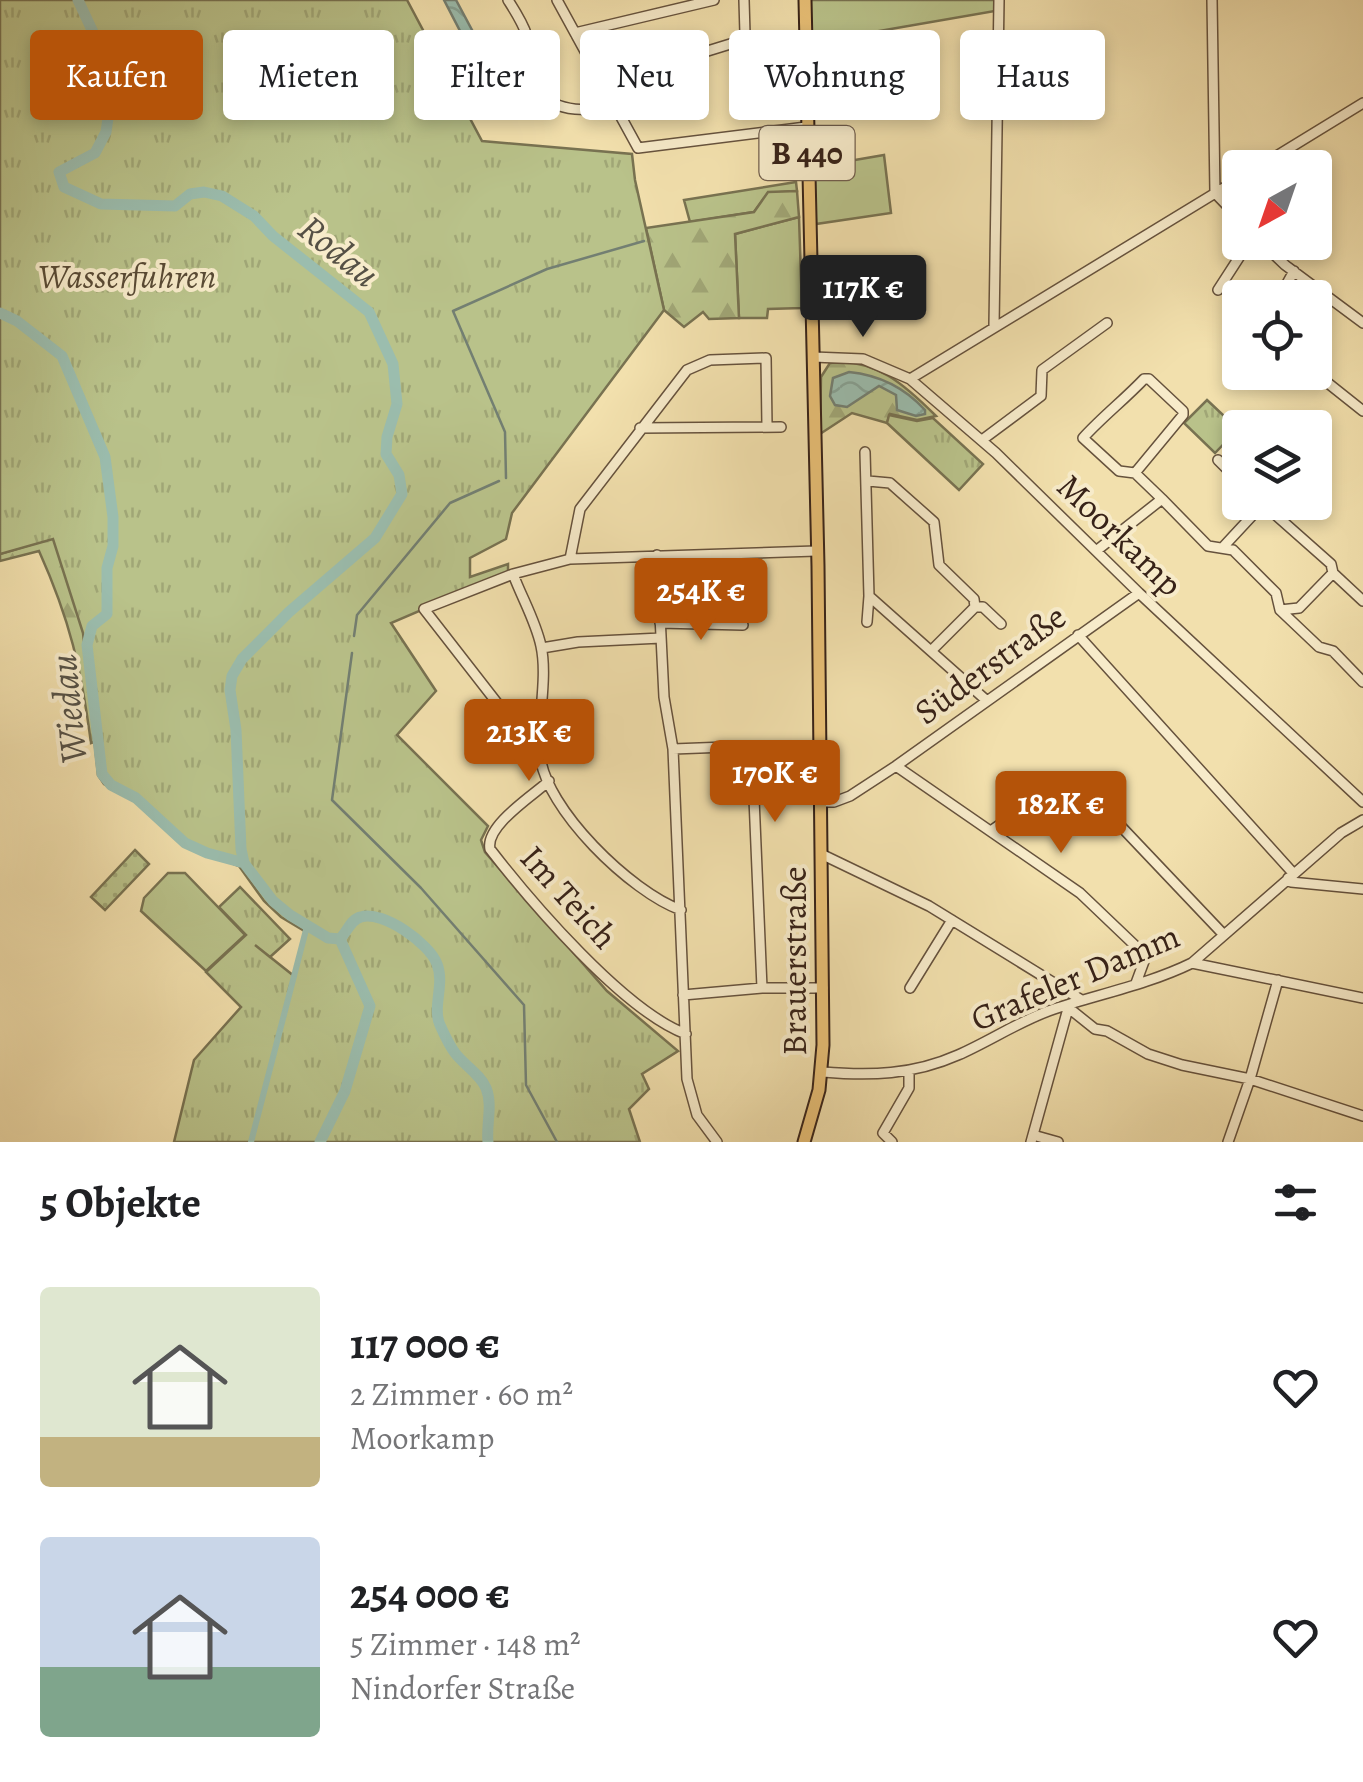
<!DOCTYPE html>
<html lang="de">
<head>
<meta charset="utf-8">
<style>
	body { margin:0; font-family:Alegreya,serif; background:#f2f2f2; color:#202124; height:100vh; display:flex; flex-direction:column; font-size:38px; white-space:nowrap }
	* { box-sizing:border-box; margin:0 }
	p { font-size:32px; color:#757577 }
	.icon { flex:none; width:55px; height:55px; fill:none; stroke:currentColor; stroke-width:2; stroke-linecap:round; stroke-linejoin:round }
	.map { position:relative; height:1142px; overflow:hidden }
	.panel { display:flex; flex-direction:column; background:#fff; flex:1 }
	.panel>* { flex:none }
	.hud { position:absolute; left:30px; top:30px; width:1305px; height:90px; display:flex; gap:20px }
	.needle { width:65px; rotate:220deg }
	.controls { position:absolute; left:1222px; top:150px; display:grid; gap:20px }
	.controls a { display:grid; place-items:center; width:110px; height:110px; border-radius:10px; background:#fff; box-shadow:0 5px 15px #0003; font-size:50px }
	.price { position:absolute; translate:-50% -85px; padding:0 22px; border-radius:10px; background:#b45309; color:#fff; font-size:32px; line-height:65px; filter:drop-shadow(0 2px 5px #0008) }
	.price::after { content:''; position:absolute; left:50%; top:60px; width:30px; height:22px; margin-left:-15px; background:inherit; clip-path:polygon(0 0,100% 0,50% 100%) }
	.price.selected { background:#222; color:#fff }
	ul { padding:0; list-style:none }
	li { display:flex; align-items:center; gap:30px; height:250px; padding:0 40px }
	li span { display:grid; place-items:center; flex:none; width:280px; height:200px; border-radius:10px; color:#555 }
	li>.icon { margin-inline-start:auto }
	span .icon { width:120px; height:120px; fill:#fffc; stroke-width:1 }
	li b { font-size:42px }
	h2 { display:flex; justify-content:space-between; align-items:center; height:120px; padding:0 40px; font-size:42px }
	.pill { padding:0 35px; border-radius:10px; background:#fff; box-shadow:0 5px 15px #0003; font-size:35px; line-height:90px }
	.pill.selected { background:#b45309; color:#fff }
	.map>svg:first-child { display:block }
	.grass { fill:#b9c28a; stroke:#787251; stroke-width:2.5 }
	.forest { fill:url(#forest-firs); stroke:#787251; stroke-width:2.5 }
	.park { fill:url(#park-tufts); stroke:#787251; stroke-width:2.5 }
	.garden { fill:url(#garden-dots); stroke:#787251; stroke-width:2.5 }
	.water { fill:url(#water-waves); stroke:#737f72; stroke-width:2.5 }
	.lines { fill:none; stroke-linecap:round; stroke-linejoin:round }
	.stream { stroke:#737f72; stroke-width:2.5 }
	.canal { stroke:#9bbdae; stroke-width:6 }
	.river { stroke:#9bbdae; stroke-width:11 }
	.minor-casing { stroke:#66523d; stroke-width:12 }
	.major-casing { stroke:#372218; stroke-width:15 }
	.minor { stroke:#f7ebca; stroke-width:9 }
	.major { stroke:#e9c076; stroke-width:11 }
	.labels { text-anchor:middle; stroke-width:8; stroke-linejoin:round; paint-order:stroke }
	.shield { fill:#f7ebca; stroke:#715e4d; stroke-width:2.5 }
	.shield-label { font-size:32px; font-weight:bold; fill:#372218 }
	.park-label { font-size:35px; font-style:italic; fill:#584a34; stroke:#f7ebca }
	.street-label { font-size:35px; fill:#372218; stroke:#f7ebca }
	.water-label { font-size:38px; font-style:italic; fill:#555045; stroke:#f7ebca }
</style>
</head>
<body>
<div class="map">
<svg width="1363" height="1142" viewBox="0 0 1363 1142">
	<defs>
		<pattern id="forest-firs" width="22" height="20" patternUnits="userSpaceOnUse" patternTransform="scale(2.5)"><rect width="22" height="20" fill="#b9c28a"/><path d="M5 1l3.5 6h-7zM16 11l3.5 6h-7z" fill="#a0a676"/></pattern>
		<pattern id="park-tufts" width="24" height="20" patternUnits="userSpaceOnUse" patternTransform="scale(2.5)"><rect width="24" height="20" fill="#b9c28a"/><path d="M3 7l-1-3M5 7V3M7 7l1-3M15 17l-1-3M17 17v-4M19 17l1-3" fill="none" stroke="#a0a676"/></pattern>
		<pattern id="garden-dots" width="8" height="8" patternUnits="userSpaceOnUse" patternTransform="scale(2.5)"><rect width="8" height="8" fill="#b9c28a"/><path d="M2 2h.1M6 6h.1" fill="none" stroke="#a0a676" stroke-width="1.8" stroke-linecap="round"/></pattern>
		<pattern id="water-waves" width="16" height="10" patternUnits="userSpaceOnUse" patternTransform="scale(2.5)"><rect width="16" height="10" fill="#9bbdae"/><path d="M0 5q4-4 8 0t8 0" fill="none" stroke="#86a295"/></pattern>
	</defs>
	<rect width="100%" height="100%" fill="#f2e0ad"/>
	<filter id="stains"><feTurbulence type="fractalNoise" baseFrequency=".002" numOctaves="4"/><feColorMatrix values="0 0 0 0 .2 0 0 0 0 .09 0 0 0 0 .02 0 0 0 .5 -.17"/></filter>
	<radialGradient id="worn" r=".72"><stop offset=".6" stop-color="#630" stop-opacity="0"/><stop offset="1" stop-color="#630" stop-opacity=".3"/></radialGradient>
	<!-- grass -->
	<path class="grass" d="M808,0H995V11L810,43Z
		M884,155L891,213L816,224L814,167Z
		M796,182L797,191L768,193L754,212L690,222L684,200Z
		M799,217L802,308L768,309L767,318H739L735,234Z
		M168,873H185L245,935L206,971L141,911L144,898Z"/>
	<!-- forest -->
	<path class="forest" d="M797,191L799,217L735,234L739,318L709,319L703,312L684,327L664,310L646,228L754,212L768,192Z
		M830,363C875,357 906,386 936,416L917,420L890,414L887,423L852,413L820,434L821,377Z
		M53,538L188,710L91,743C81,668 70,620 39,551L0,561V554Z"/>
	<!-- park -->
	<path class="park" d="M0,0H407L482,141L632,154L635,180L664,310L512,513L506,539L470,558V577L508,564V573L391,623L436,691L397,735L488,826L481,840L485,852L607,991L678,1051L642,1074L649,1089L629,1109L640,1142H174L194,1060L241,1007L206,972L246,935L219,907L240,887L290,939L270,957L255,945L294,976L306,932L281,917L264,901L239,866L182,845L139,804L104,784L98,775L83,633L53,539L0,554Z
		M1207,400L1238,429L1215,453L1184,423Z
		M889,415L917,421L933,418L983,464L959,490L887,423Z"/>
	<!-- garden -->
	<path class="garden" d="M135,850L149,864L105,910L91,897Z"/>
	<!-- water -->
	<path class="water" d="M444,0H456L488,60L505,103V110L502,112Z
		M849,372C879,375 905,388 925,410V414L916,416L897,410L896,395L879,386L847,407L835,405L830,396L833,378Z"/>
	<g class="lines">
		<!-- stream -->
		<path class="stream" d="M506,478L505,432L453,311L547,269L644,241
			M354,636L357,615L450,503L499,481
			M352,653L332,800L421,888L524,1005L526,1085L557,1142"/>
		<!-- canal -->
		<path class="canal" d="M251,1142L307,926"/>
		<!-- river -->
		<path class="river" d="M78,0L112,73V91L106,132L95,153L59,172L64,187L101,204L175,206L190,194L204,192L222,196L254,216L273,236L369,312L393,364L397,404L387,437L386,454L399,475L402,494L375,538L289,612L242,659L232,676L230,690L236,730L241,849L244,863
			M0,313L17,321L62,356L105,457L113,517V546L107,568V614L92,626L87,645L102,774L111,785L136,798L185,843L207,853L244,863L273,901L290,915L328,938L340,939C347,932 351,919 361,917C383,910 430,944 437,964C445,984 432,1007 440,1025C444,1034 449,1045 455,1053C464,1065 480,1074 486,1088C493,1105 486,1125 488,1142
			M320,1142L345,1091L370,1006L340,939"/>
		<!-- minor casing -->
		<g class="minor-casing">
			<path id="minor" d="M508,0C515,11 523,23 527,36C533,53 532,75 541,91C554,114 595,112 615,104
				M557,0L638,148L806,127
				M1212,0L1215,193L1240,219
				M575,33L714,0
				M604,83L740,41L745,34L744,0
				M1257,168L1363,103
				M1261,242L1285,265L1363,323
				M1218,290L1249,242
				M1279,298L1294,271
				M994,326L999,0
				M813,357L863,359L910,379L996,453L1139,593L1363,802
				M1314,372L1363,411
				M910,379L1240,178
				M640,428L781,427
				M982,440L1041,396L1042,370L1107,323
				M865,452L869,596L986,700
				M1218,460L1240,482
				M1135,473L1119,471L1083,438C1102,417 1124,400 1144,379H1149L1183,411V415L1135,473L1162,499
				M868,481L890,483L934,522L939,565L974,599L975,607H983L1001,624
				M1261,502L1331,564L1333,573L1363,601
				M1224,546L1263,504
				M1096,551L1162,499L1208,546L1233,550L1276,593L1280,610L1319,647L1333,651L1363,682
				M657,555L664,697L673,749L687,1079L697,1115L717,1142
				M570,559L580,509L687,370L710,360L766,358L767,426
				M513,574C522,598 536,622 541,646C548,678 537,721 540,755C545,809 631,892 681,910
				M1280,610L1299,608L1333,573
				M867,622L869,596
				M660,623L743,625
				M1078,635L1293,873
				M542,648L578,642L661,638
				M932,650L975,607
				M673,749L726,747L752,751L762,988H823
				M540,758L424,609L513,574L570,559L816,551
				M896,766L1080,893L1146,956L1136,983
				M549,781C532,796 485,826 490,849C531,902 624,1011 686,1034
				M820,802H834L850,796L896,766L1139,593
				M991,831L1065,778H1075L1224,935
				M821,854L929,906L1080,999
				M1288,878L1291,882L1363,889
				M1192,963L1363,998
				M910,988L952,920
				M683,995L762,988
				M1070,1009L1095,1029L1107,1031L1148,1054L1182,1065L1250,1079L1363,1116
				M823,1072C870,1076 913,1075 958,1055C990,1041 1021,1020 1054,1009C1100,994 1149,984 1192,963L1341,833L1363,820
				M1033,1135L1058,1142
				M892,1142L883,1133L909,1088V1070
				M1031,1142L1069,1005
				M1228,1142L1250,1079L1278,980"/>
		</g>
		<!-- major casing -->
		<g class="major-casing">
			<path id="major" d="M804,1142L819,1090L823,1045L818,566L805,0"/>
		</g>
		<!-- minor -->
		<use href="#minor" class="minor"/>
		<!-- major -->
		<use href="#major" class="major"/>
	</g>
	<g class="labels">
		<!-- shield labels -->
		<rect class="shield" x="759.5" y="126" width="95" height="54" rx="8"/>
		<g class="shield-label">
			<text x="807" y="164">B 440</text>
		</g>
		<!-- park labels -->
		<g class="park-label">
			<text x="127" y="288">Wasserfuhren</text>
		</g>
		<!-- street labels -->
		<g class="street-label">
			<text transform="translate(1120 535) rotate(44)" y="12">Moorkamp</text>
			<text transform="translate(990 664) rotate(-36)" y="12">Süderstraße</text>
			<text transform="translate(569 897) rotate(48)" y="12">Im Teich</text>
			<text transform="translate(794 961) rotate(-90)" y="12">Brauerstraße</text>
			<text transform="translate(1075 977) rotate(-23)" y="12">Grafeler Damm</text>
		</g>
		<!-- water labels -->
		<g class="water-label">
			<text transform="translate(339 251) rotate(39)" y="13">Rodau</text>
			<text transform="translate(68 709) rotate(-96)" y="13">Wiedau</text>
		</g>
	</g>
	<rect width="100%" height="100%" filter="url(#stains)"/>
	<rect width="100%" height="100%" fill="url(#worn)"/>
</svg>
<div class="controls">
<a><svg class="needle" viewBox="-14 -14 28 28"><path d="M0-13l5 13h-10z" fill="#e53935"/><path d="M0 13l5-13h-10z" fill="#757577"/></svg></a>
<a><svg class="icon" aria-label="locate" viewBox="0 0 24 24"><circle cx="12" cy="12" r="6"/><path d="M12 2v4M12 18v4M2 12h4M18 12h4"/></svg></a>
<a><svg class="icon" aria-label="layers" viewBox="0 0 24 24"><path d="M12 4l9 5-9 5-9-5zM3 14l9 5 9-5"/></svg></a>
</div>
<b class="price selected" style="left:863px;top:340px">117K €</b>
<b class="price" style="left:701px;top:643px">254K €</b>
<b class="price" style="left:529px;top:784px">213K €</b>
<b class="price" style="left:775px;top:825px">170K €</b>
<b class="price" style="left:1061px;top:856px">182K €</b>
<div class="hud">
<a class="pill selected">Kaufen</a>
<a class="pill">Mieten</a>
<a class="pill">Filter</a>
<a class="pill">Neu</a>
<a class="pill">Wohnung</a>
<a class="pill">Haus</a>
</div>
</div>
<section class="panel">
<h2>5 Objekte<svg class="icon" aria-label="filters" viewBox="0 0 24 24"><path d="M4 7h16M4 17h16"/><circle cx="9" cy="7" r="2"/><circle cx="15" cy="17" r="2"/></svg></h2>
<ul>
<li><span style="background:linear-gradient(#dfe7d0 75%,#c2b280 0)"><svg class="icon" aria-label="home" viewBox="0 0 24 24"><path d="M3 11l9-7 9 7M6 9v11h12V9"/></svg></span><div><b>117 000 €</b><p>2 Zimmer · 60 m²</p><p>Moorkamp</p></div><svg class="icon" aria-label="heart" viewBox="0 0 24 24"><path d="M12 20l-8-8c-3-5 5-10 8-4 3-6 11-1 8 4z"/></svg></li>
<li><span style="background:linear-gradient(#c9d6e8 65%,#7fa58c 0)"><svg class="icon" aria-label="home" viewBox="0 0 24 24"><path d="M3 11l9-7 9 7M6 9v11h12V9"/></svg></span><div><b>254 000 €</b><p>5 Zimmer · 148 m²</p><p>Nindorfer Straße</p></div><svg class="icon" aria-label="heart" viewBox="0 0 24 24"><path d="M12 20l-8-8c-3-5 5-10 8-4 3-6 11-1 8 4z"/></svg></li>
</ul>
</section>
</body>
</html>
